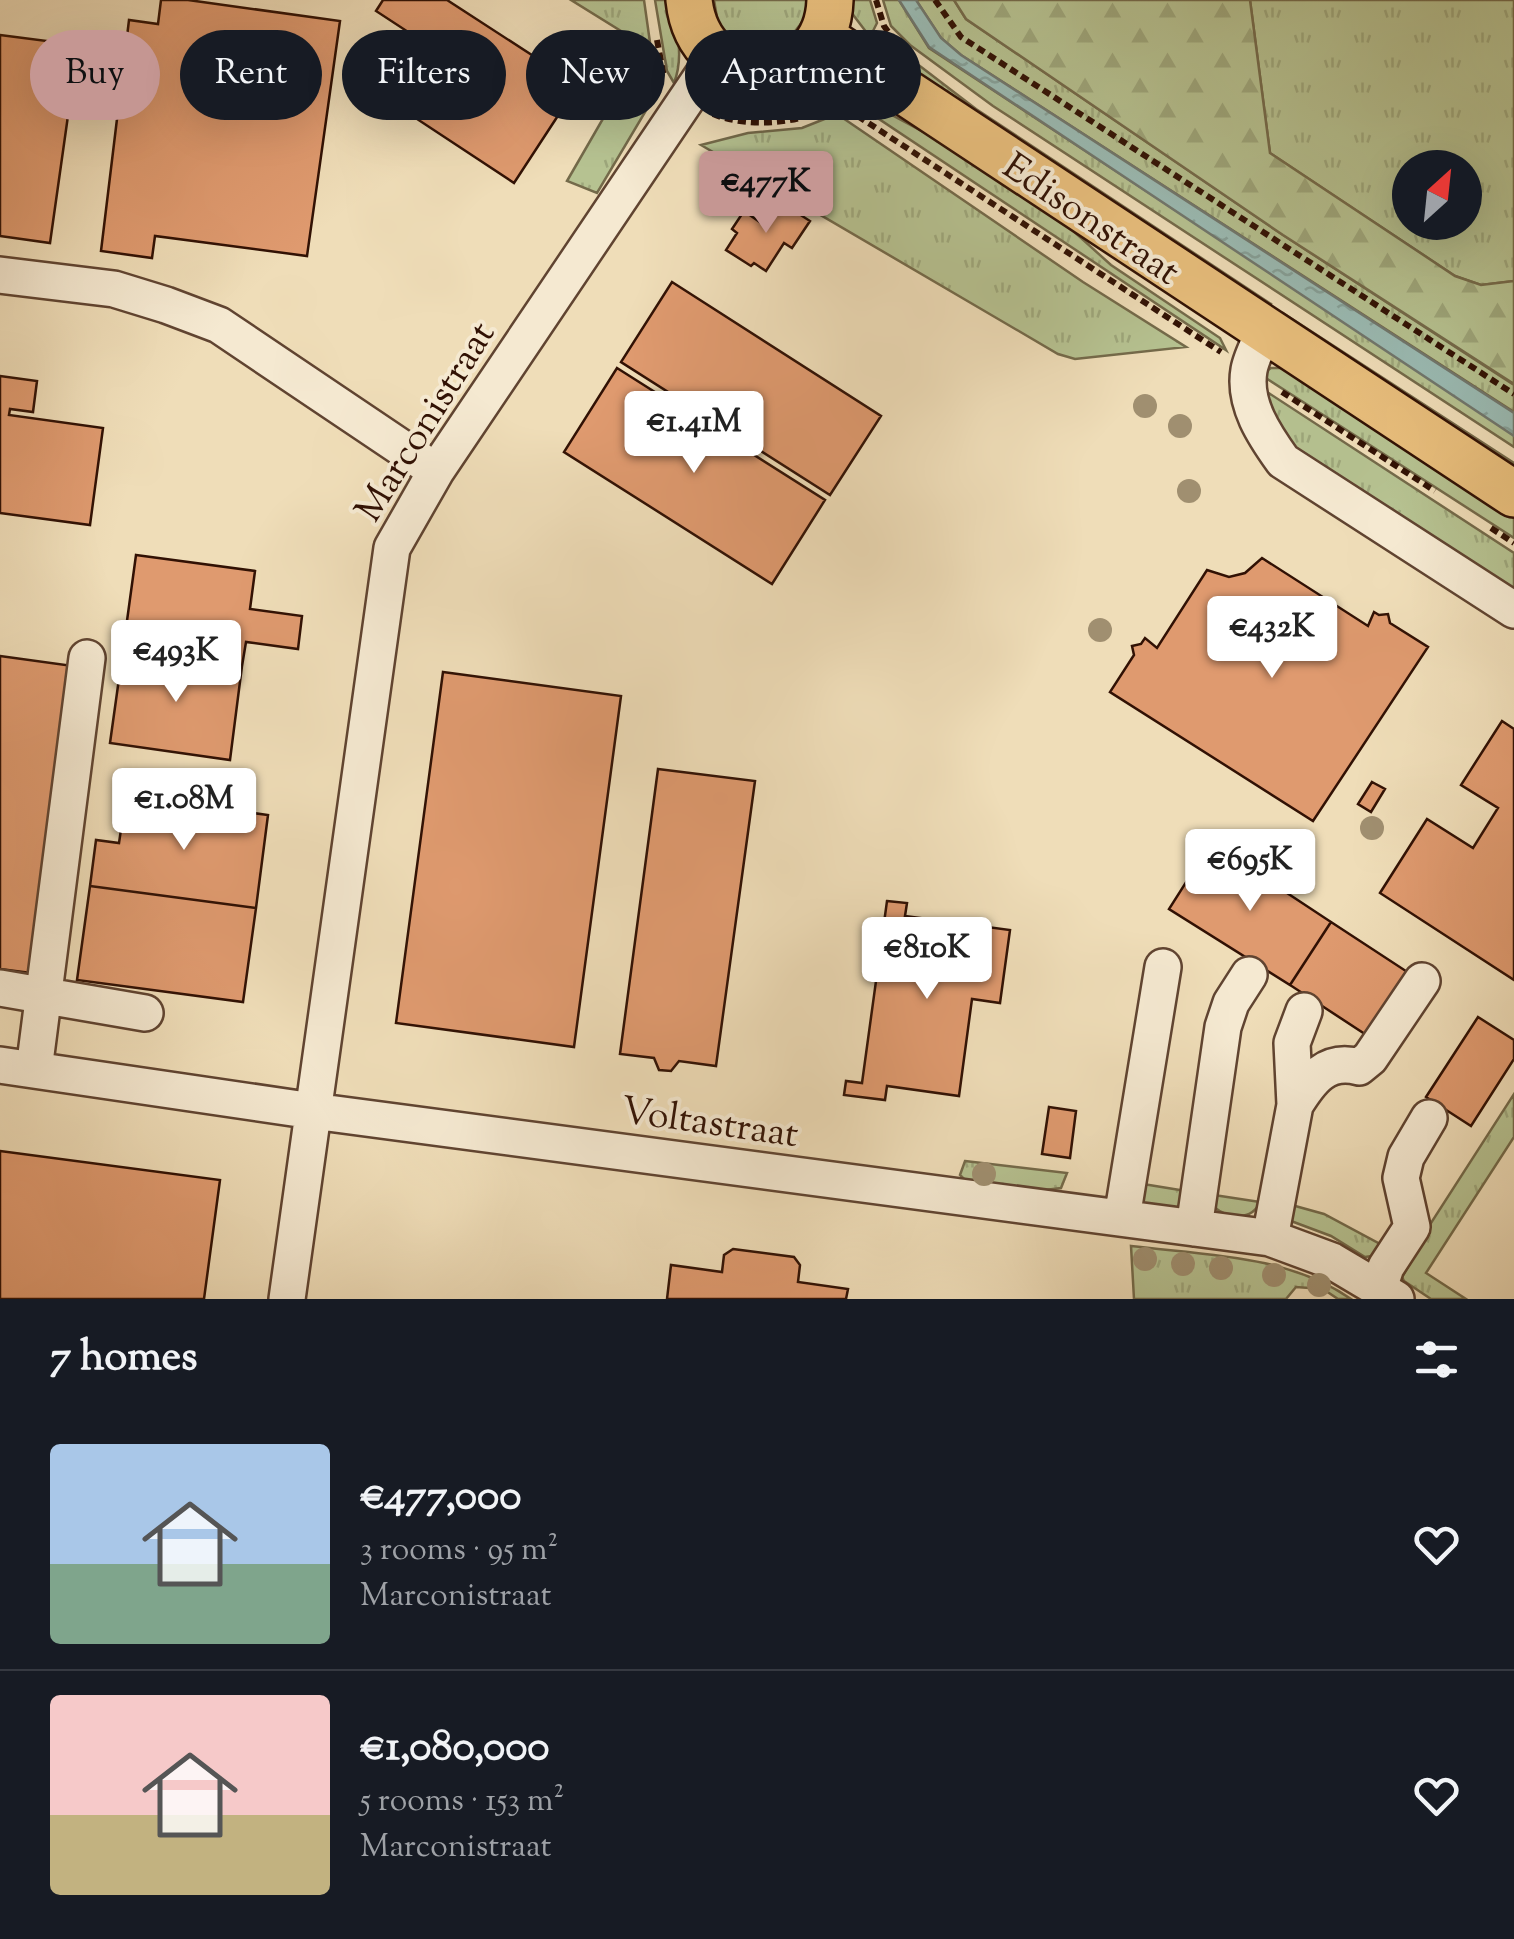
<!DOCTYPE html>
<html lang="en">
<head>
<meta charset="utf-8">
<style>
	body { margin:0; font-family:"Sorts Mill Goudy",serif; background:#242831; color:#f1f3f6; height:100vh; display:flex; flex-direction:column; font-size:38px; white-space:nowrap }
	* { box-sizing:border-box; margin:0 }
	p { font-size:32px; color:#9ea1a6 }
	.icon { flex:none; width:55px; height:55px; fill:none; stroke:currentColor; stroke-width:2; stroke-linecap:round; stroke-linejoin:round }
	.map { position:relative; height:1299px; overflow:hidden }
	.details { display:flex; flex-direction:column; background:#171b24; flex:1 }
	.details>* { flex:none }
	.banner { position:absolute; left:30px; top:30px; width:1000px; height:90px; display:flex; gap:20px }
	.needle { width:65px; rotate:27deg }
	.fabs { position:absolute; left:1392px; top:150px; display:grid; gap:20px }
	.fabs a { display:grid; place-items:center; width:90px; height:90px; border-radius:50%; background:#171b24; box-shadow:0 10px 40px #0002; font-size:50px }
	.price { position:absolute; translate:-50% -85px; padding:0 22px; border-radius:10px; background:#fff; color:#222; font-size:32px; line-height:65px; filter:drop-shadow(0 2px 5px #0008) }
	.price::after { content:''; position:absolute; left:50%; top:60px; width:30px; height:22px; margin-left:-15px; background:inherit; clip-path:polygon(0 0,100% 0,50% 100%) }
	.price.selected { background:#c59692; color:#111 }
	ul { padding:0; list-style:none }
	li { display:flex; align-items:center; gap:30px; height:250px; padding:0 50px }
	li+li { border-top:2px solid #363941 }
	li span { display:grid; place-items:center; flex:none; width:280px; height:200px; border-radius:10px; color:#555 }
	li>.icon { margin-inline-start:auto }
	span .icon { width:120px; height:120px; fill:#fffc; stroke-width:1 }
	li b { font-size:42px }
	h2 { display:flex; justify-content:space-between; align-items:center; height:120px; padding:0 50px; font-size:42px }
	.pill { padding:0 35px; border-radius:45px; background:#171b24; box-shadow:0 10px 40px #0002; font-size:35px; line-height:90px }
	.pill.selected { background:#c59692; color:#111 }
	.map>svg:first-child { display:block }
	.grass { fill:url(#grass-tufts); stroke:#746a4a; stroke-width:2.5; fill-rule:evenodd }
	.forest { fill:url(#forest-firs); stroke:#746a4a; stroke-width:2.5 }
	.water { fill:url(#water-ripples); stroke:#70776e; stroke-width:2.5 }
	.building { fill:#df9a6f; stroke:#311104; stroke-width:2.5 }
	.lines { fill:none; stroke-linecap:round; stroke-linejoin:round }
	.minor-casing { stroke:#604431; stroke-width:40 }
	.major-casing { stroke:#311104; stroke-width:50 }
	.path { stroke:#311104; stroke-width:6; stroke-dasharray:8 5; stroke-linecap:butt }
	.minor { stroke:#f5e9d1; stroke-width:35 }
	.major { stroke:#e8be7c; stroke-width:45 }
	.tree { fill:#a08f70 }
	.labels { text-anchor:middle; stroke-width:8; stroke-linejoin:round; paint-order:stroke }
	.street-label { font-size:38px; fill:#311104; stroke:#f5e9d1 }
</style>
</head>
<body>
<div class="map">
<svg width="1514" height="1299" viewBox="0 0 1514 1299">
	<defs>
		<pattern id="grass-tufts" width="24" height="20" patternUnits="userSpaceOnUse" patternTransform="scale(2.5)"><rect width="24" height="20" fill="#b6c291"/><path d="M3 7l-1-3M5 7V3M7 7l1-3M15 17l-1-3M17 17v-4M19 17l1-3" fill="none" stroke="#9da67b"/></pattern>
		<pattern id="forest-firs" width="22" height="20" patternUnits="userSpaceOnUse" patternTransform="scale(2.5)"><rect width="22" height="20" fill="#b6c291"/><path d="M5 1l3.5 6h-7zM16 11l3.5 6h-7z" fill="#9da67b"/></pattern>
		<pattern id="water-ripples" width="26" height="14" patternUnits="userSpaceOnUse" patternTransform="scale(2.5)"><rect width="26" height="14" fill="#9abbb4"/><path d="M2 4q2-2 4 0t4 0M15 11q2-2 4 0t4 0" fill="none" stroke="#85a099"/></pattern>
	</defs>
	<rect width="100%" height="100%" fill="#efddb8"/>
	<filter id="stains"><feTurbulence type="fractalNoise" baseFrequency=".002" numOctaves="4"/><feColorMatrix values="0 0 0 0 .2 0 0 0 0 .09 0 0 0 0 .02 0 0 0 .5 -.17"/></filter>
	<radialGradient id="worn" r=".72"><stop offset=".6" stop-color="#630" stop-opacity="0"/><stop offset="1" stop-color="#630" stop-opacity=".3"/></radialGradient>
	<!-- grass -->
	<path class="grass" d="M571,0H644L657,92L597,193L567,181L645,46Z
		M655,0H674C675,30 685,54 674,83L667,71Z
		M714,0H810L806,17L786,43C757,50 743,47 719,29Z
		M846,0H870L877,23L870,37L851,12Z
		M883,0H899L929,48L1514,433V447L993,106L910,45L891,26Z
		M916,0H954L966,19L1283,235L1514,385V412L961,55L941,38Z
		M1250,0H1514V281L1481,285L1455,276L1270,153ZM1410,168H1465V222H1410Z
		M882,37L976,109L1271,304L1266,313L878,48Z
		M794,80H816L836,86L821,110L735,118L715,108C734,84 765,85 794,80Z
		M849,92L955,149L1060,219L1111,265L1220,338L1226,350L846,97Z
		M837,114L1083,282L1186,347L1075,359L1058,354L701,145L748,133L802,128Z
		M1283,313L1514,463V472L1279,319Z
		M1271,368H1283L1514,516V538L1261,375Z
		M1261,388L1514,553V597L1287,448Z
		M1514,1094V1137L1426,1273L1466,1299H1431L1404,1281L1402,1277L1413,1258L1411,1254Z
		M965,1161L1067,1173L1061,1188L1045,1190L965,1180L960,1175Z
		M1137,1183L1186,1191L1180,1208L1144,1203L1136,1194Z
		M1214,1195L1260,1202C1252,1221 1228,1219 1214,1207Z
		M1288,1204L1324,1214L1380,1244L1372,1256L1365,1257L1331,1236L1291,1221Z
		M1131,1246C1206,1255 1288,1255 1351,1299H1338L1323,1289L1296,1287L1286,1299H1134Z"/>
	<!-- forest -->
	<path class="forest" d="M954,0H1250L1270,153L1455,276L1481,285L1514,281V384L1283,235L966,19Z"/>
	<!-- water -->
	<path class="water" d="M899,0H916L941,38L961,55L1514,413V436L929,47Z"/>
	<!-- building -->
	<path class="building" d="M161,0H188L340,21L307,256L155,236L152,258L101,251L129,20L158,24Z
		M383,0H447L578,85L514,183L414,117L451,60L376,11Z
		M0,35L78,45L50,243L0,236Z
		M779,201L810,221L792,248L784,243L766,271L754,263L751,266L726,250L737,233L732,229L744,211L764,225Z
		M672,282L881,416L830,495L621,362Z
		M617,368L825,500L772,584L564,452Z
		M0,376L37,381L33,412L10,409L9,415L103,428L90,525L0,513Z
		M136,555L255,571L250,609L302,616L298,649L246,642L242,666L123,650Z
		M1262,558L1368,626L1374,612L1379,615L1388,614L1390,623L1428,647L1313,821L1110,692L1134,655L1132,646L1141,644L1145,638L1157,648L1207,570L1229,577L1245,573Z
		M123,650L242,666L230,760L110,743Z
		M0,656L73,666L31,973L0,969Z
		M443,672L621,696L574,1047L396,1023Z
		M1502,721L1514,729V980L1380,893L1427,819L1473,848L1498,808L1461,785Z
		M658,769L755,781L716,1066L679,1061L671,1071L659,1070L654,1058L620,1054Z
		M1372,782L1385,789L1371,812L1358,804Z
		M126,796L268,815L256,908L90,886L96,840L119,843Z
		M1211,843L1331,922L1290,985L1169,909Z
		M90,886L256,908L243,1002L77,980Z
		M887,901L907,903L905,916L1010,930L1000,1003L972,999L959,1096L887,1086L885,1100L844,1095L846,1081L862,1083Z
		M1331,922L1412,975L1371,1038L1290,985Z
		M1478,1017L1514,1040V1059L1471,1126L1426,1097Z
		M1049,1107L1076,1111L1070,1158L1042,1154Z
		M0,1151L220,1180L204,1299H0Z
		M733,1249L794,1257L800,1265L798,1282L848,1289L846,1299H667L671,1265L722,1272L724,1255Z"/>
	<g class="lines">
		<!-- minor casing -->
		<g class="minor-casing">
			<path id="minor" d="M0,275L114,289L166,305L219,325L436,471
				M1264,332C1259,343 1251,358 1249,370C1243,404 1265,436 1283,461L1514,610
				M0,988L145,1013
				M0,1065L313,1111L1270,1238L1332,1261L1396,1299
				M34,1070L87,658
				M1295,1105C1311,1079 1327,1058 1359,1067L1370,1058L1422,981
				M1122,1218L1163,967
				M1194,1228L1223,1027L1231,1003L1249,975
				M1270,1238L1295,1105L1292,1043L1304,1011
				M1379,1288L1386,1267L1412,1227L1401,1178L1406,1157L1429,1118
				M287,1299L392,548L436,471L715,57"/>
		</g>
		<!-- major casing -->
		<g class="major-casing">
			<path id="major" d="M689,0C699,97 827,95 830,0
				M822,37L1514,494"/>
		</g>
		<!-- path -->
		<path class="path" d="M876,0L884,26L892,37
			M935,0L961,37L1514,394
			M657,40L664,77
			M836,102L1221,352
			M713,114C747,129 823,126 843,90
			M1282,392L1435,491
			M1491,528L1514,543"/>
		<!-- minor -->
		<use href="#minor" class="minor"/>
		<!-- major -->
		<use href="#major" class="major"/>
	</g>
	<!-- trees -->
	<g class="tree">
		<circle cx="1145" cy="406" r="12"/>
		<circle cx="1180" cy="426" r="12"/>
		<circle cx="1189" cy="491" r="12"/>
		<circle cx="1100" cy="630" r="12"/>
		<circle cx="1372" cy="828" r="12"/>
		<circle cx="984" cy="1174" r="12"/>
		<circle cx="1145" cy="1259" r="12"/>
		<circle cx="1183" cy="1264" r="12"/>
		<circle cx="1221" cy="1268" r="12"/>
		<circle cx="1274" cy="1275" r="12"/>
		<circle cx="1319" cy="1285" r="12"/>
	</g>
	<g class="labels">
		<!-- street labels -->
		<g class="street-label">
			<text transform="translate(1092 218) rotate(34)" y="13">Edisonstraat</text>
			<text transform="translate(424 421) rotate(-58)" y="13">Marconistraat</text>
			<text transform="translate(710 1121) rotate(8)" y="13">Voltastraat</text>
		</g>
	</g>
	<rect width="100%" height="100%" filter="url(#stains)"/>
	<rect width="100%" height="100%" fill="url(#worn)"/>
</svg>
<div class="fabs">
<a><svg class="needle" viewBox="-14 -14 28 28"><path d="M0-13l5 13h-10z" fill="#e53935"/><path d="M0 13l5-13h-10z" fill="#9ea1a6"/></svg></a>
</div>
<b class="price selected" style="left:766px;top:236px">€477K</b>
<b class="price" style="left:694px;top:476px">€1.41M</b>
<b class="price" style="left:1272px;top:681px">€432K</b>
<b class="price" style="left:176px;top:705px">€493K</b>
<b class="price" style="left:184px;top:853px">€1.08M</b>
<b class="price" style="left:1250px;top:914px">€695K</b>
<b class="price" style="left:927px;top:1002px">€810K</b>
<div class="banner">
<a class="pill selected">Buy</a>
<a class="pill">Rent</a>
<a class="pill">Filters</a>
<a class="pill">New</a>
<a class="pill">Apartment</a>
</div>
</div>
<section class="details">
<h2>7 homes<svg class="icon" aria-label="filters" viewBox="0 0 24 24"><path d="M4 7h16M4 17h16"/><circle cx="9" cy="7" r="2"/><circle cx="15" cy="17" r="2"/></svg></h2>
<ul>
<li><span style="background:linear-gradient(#a9c7e8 60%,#7fa58c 0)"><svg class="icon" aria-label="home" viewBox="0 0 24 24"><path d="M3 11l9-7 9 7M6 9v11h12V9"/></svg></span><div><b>€477,000</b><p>3 rooms · 95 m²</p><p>Marconistraat</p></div><svg class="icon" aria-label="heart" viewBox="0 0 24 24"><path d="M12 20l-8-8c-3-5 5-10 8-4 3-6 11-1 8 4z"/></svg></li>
<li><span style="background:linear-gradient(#f6c9c9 60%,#c2b280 0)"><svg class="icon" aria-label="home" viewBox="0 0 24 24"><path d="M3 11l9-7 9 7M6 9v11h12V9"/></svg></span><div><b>€1,080,000</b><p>5 rooms · 153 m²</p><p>Marconistraat</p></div><svg class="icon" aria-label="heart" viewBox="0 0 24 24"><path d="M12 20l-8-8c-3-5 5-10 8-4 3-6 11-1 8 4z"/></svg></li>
</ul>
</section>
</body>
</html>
